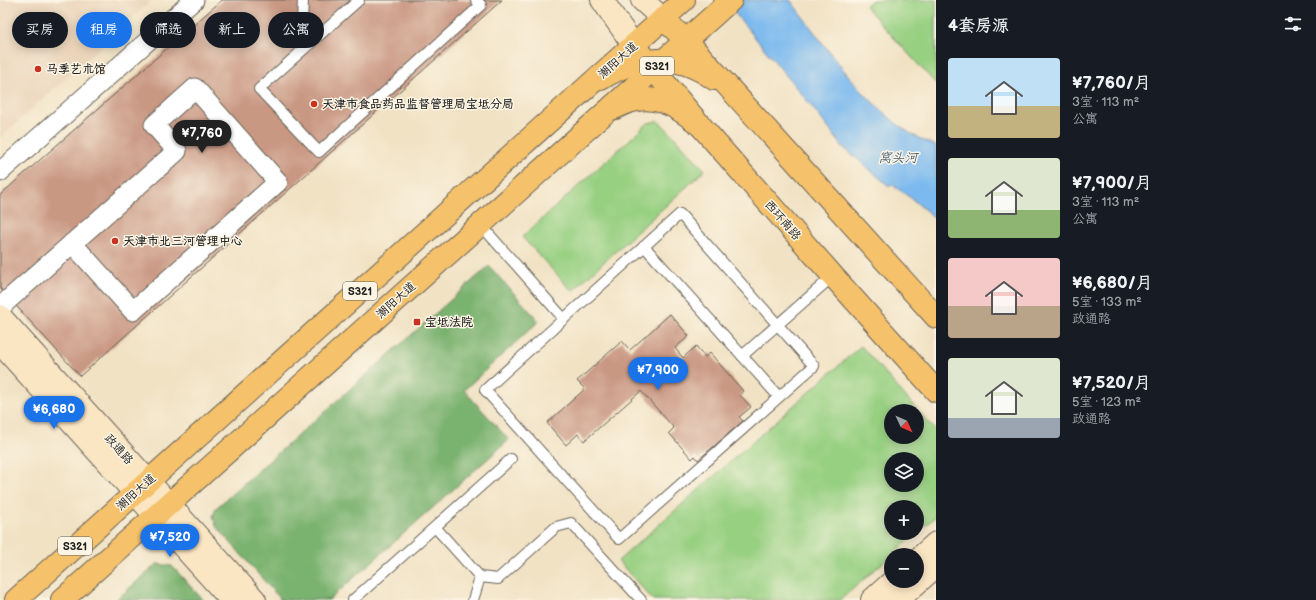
<!DOCTYPE html>
<html lang="zh">
<head>
<meta charset="utf-8">
<style>
	body { margin:0; font-family:"Balsamiq Sans","LXGW WenKai TC",sans-serif; background:#20242c; color:#f1f3f6; height:100vh; display:flex; flex-direction:column; font-size:15px; white-space:nowrap }
	* { box-sizing:border-box; margin:0 }
	p { font-size:13px; color:#9ea1a6 }
	.icon { flex:none; width:22px; height:22px; fill:none; stroke:currentColor; stroke-width:2; stroke-linecap:round; stroke-linejoin:round }
	.map { position:relative; flex:1; overflow:hidden }
	.panel { display:flex; flex-direction:column; background:#171b24; width:380px }
	.panel>* { flex:none }
	.hud { position:absolute; left:12px; top:12px; width:380px; height:36px; display:flex; gap:8px }
	.needle { width:26px; rotate:134deg }
	.buttons { position:absolute; left:884px; top:404px; display:grid; gap:8px }
	.buttons a { display:grid; place-items:center; width:40px; height:40px; border-radius:50%; background:#171b24; box-shadow:0 2px 10px #0003; font-size:20px }
	.price { position:absolute; translate:-50% -34px; padding:0 9px; border-radius:14px; background:#1a73e8; color:#fff; font-size:13px; line-height:26px; filter:drop-shadow(0 1px 2px #0008) }
	.price::after { content:''; position:absolute; left:50%; top:24px; width:12px; height:9px; margin-left:-6px; background:inherit; clip-path:polygon(0 0,100% 0,50% 100%) }
	.price.current { background:#222; color:#fff }
	ul { padding:0; list-style:none }
	li { display:flex; align-items:center; gap:12px; height:100px; padding:0 12px }
	li span { display:grid; place-items:center; flex:none; width:112px; height:80px; border-radius:4px; color:#555 }
	li>.icon { margin-inline-start:auto }
	span .icon { width:48px; height:48px; fill:#fffc; stroke-width:1 }
	li b { font-size:17px }
	h2 { display:flex; justify-content:space-between; align-items:center; height:48px; padding:0 12px; font-size:17px }
	.pill { padding:0 14px; border-radius:18px; background:#171b24; box-shadow:0 2px 10px #0003; font-size:14px; line-height:36px }
	.pill.current { background:#1a73e8; color:#fff }
	main { display:flex; flex:1; min-height:0 }
	.map>svg:first-child { display:block }
	.built { fill:#ead3b8 }
	.green { fill:#98d082; stroke:#5a764f; fill-rule:evenodd }
	.forest { fill:#7ab270; stroke:#4b6746 }
	.water { fill:#7bb9ee; stroke:#4c6a85 }
	.building { fill:#c99883 }
	.lines { fill:none; stroke-linecap:round; stroke-linejoin:round }
	.lane-casing { stroke:#676157; stroke-width:12 }
	.street-casing { stroke:#676157; stroke-width:21 }
	.secondary-casing { stroke:#676157; stroke-width:24 }
	.primary-casing { stroke:#676157; stroke-width:24 }
	.highway-casing { stroke:#676157; stroke-width:24 }
	.lane { stroke:#fff; stroke-width:10 }
	.street { stroke:#fff; stroke-width:19 }
	.secondary { stroke:#fbe6c4; stroke-width:22 }
	.primary { stroke:#f5c16b; stroke-width:22 }
	.highway { stroke:#f5c16b; stroke-width:22 }
	.poi-dot { fill:#c8321e; stroke:#fcf5e5; stroke-width:1.5 }
	.labels { text-anchor:middle; stroke-width:3; stroke-linejoin:round; paint-order:stroke }
	.shield { fill:#fcf5e5; stroke:#5f5d58; stroke-width:1 }
	.shield-label { font-size:11px; font-weight:bold; fill:#1c1c1c }
	.street-label { font-size:12px; fill:#1c1c1c; stroke:#fcf5e5 }
	.poi-label { font-size:12px; font-weight:bold; fill:#1c1c1c; stroke:#fcf5e5; text-anchor:start }
	.water-label { font-size:13px; font-style:italic; fill:#425b70; stroke:#fcf5e5 }
</style>
</head>
<body>
<main>
<div class="map">
<svg width="936" height="600" viewBox="0 0 936 600">
	<rect width="100%" height="100%" fill="#fcf5e5"/>
	<filter id="ink" filterUnits="userSpaceOnUse"><feTurbulence type="fractalNoise" baseFrequency=".025" numOctaves="2"/><feDisplacementMap in="SourceGraphic" scale="8" xChannelSelector="R" yChannelSelector="G"/><feConvolveMatrix kernelMatrix="1 2 1 2 8 2 1 2 1" color-interpolation-filters="sRGB"/></filter>
	<filter id="wash" filterUnits="userSpaceOnUse"><feTurbulence type="fractalNoise" baseFrequency=".012" numOctaves="4" result="noise"/><feDisplacementMap in="SourceGraphic" scale="16" xChannelSelector="R" yChannelSelector="G"/><feGaussianBlur stdDeviation="0.9" result="paint"/><feColorMatrix in="noise" values="0 0 0 0 0 0 0 0 0 0 0 0 0 0 0 0 0 1.4 0 .05"/><feComposite in="paint" operator="in"/></filter>
	<g filter="url(#wash)">
		<rect width="100%" height="100%" fill="#f1e2c4"/>
		<!-- built -->
		<path class="built" d="M0,0H152L0,138Z"/>
		<!-- green -->
		<path class="green" d="M872,0H936V84L865,6Z
			M657,121L662,124L705,170L572,291L522,237L648,123Z
			M861,346L936,431V516L917,533V507H891V533H917L840,600H653L618,561ZM891,411H917V437H891ZM891,459H917V485H891Z"/>
		<!-- forest -->
		<path class="forest" d="M489,266L539,321L464,390L509,440L329,600H281L216,526L213,516L216,508Z
			M157,564L172,566L203,600H116Z"/>
		<!-- water -->
		<path class="water" d="M724,0H790C825,45 857,95 904,129C913,136 925,141 936,146V219L911,198L891,184L889,186L843,147L809,103Z"/>
		<g id="blocks">
			<!-- building -->
			<path class="building" d="M222,0H502L80,376L0,288V195Z
				M670,314L689,336L675,348L683,358L696,346L705,357L710,353L743,391L740,395L751,407L739,417L743,421L698,460L695,456L692,459L669,433L674,428L641,391L584,441L578,434L566,445L547,423L585,389L577,381L622,341L630,350Z"/>
		</g>
	</g>
	<g filter="url(#ink)">
		<use href="#blocks" fill-opacity="0" stroke="#676157" stroke-width="1"/>
		<g class="lines">
			<!-- lane casing -->
			<g class="lane-casing">
				<path id="lane" d="M303,0L302,22L309,44
					M359,0L259,89L319,152L481,5L476,0
					M480,224L564,319
					M644,246L779,397L619,539L485,390L680,214L814,366L779,397
					M742,356L833,276
					M435,527L480,577L498,579L556,527L571,523L641,600
					M353,600L511,459
					M473,600L480,577"/>
			</g>
			<!-- street casing -->
			<g class="street-casing">
				<path id="street" d="M0,172L194,0
					M0,308L8,300L177,151L154,125L195,88L278,182L133,311L72,243"/>
			</g>
			<!-- secondary casing -->
			<g class="secondary-casing">
				<path id="secondary" d="M602,0L634,46
					M642,0L663,19
					M0,316L255,600
					M0,343L231,600
					M917,560L936,543
					M872,600L893,581
					M898,600L936,566"/>
			</g>
			<!-- primary casing -->
			<g class="primary-casing">
				<path id="primary" d="M663,19L686,40L936,317
					M634,46L700,125L833,276L936,391
					M601,79C640,55 676,52 714,79"/>
			</g>
			<!-- highway casing -->
			<g class="highway-casing">
				<path id="highway" d="M615,108C649,89 673,103 700,125
					M16,600L684,0
					M62,600L731,0"/>
			</g>
			<!-- lane -->
			<use href="#lane" class="lane"/>
			<!-- street -->
			<use href="#street" class="street"/>
			<!-- secondary -->
			<use href="#secondary" class="secondary"/>
			<!-- primary -->
			<use href="#primary" class="primary"/>
			<!-- highway -->
			<use href="#highway" class="highway"/>
		</g>
	</g>
	<!-- markers -->
	<g class="poi-dot">
		<circle cx="38" cy="69" r="4"/>
		<circle cx="314" cy="104" r="4"/>
		<circle cx="115" cy="241" r="4"/>
		<rect x="413" y="318" width="8" height="8" rx="2"/>
	</g>
	<g class="labels">
		<!-- shield labels -->
		<g class="shield">
			<rect x="640" y="57" width="34" height="18" rx="3"/>
			<rect x="343" y="282" width="34" height="18" rx="3"/>
			<rect x="58" y="537" width="34" height="18" rx="3"/>
		</g>
		<g class="shield-label">
			<text x="657" y="70">S321</text>
			<text x="360" y="295">S321</text>
			<text x="75" y="550">S321</text>
		</g>
		<!-- street labels -->
		<g class="street-label">
			<text transform="translate(618 60) rotate(-42)" y="4">潮阳大道</text>
			<text transform="translate(783 220) rotate(49)" y="4">西环南路</text>
			<text transform="translate(396 300) rotate(-42)" y="4">潮阳大道</text>
			<text transform="translate(119 449) rotate(48)" y="4">政通路</text>
			<text transform="translate(136 492) rotate(-42)" y="4">潮阳大道</text>
		</g>
		<!-- poi labels -->
		<g class="poi-label">
			<text x="46" y="73">马季艺术馆</text>
			<text x="322" y="108">天津市食品药品监督管理局宝坻分局</text>
			<text x="123" y="245">天津市北三河管理中心</text>
			<text x="425" y="326">宝坻法院</text>
		</g>
		<!-- water labels -->
		<g class="water-label">
			<text x="898" y="162">窝头河</text>
		</g>
	</g>
</svg>
<div class="buttons">
<a><svg class="needle" viewBox="-14 -14 28 28"><path d="M0-13l5 13h-10z" fill="#e53935"/><path d="M0 13l5-13h-10z" fill="#9ea1a6"/></svg></a>
<a><svg class="icon" aria-label="layers" viewBox="0 0 24 24"><path d="M12 4l9 5-9 5-9-5zM3 14l9 5 9-5"/></svg></a>
<a>+</a>
<a>−</a>
</div>
<b class="price current" style="left:202px;top:154px">¥7,760</b>
<b class="price" style="left:658px;top:391px">¥7,900</b>
<b class="price" style="left:54px;top:430px">¥6,680</b>
<b class="price" style="left:170px;top:558px">¥7,520</b>
<div class="hud">
<a class="pill">买房</a>
<a class="pill current">租房</a>
<a class="pill">筛选</a>
<a class="pill">新上</a>
<a class="pill">公寓</a>
</div>
</div>
<section class="panel">
<h2>4套房源<svg class="icon" aria-label="filters" viewBox="0 0 24 24"><path d="M4 7h16M4 17h16"/><circle cx="9" cy="7" r="2"/><circle cx="15" cy="17" r="2"/></svg></h2>
<ul>
<li><span style="background:linear-gradient(#bfe0f5 60%,#c2b280 0)"><svg class="icon" aria-label="home" viewBox="0 0 24 24"><path d="M3 11l9-7 9 7M6 9v11h12V9"/></svg></span><div><b>¥7,760/月</b><p>3室 · 113 m²</p><p>公寓</p></div></li>
<li><span style="background:linear-gradient(#dfe7d0 65%,#8fb573 0)"><svg class="icon" aria-label="home" viewBox="0 0 24 24"><path d="M3 11l9-7 9 7M6 9v11h12V9"/></svg></span><div><b>¥7,900/月</b><p>3室 · 113 m²</p><p>公寓</p></div></li>
<li><span style="background:linear-gradient(#f6c9c9 60%,#b9a48a 0)"><svg class="icon" aria-label="home" viewBox="0 0 24 24"><path d="M3 11l9-7 9 7M6 9v11h12V9"/></svg></span><div><b>¥6,680/月</b><p>5室 · 133 m²</p><p>政通路</p></div></li>
<li><span style="background:linear-gradient(#dfe7d0 75%,#9aa5b1 0)"><svg class="icon" aria-label="home" viewBox="0 0 24 24"><path d="M3 11l9-7 9 7M6 9v11h12V9"/></svg></span><div><b>¥7,520/月</b><p>5室 · 123 m²</p><p>政通路</p></div></li>
</ul>
</section>
</main>
</body>
</html>
